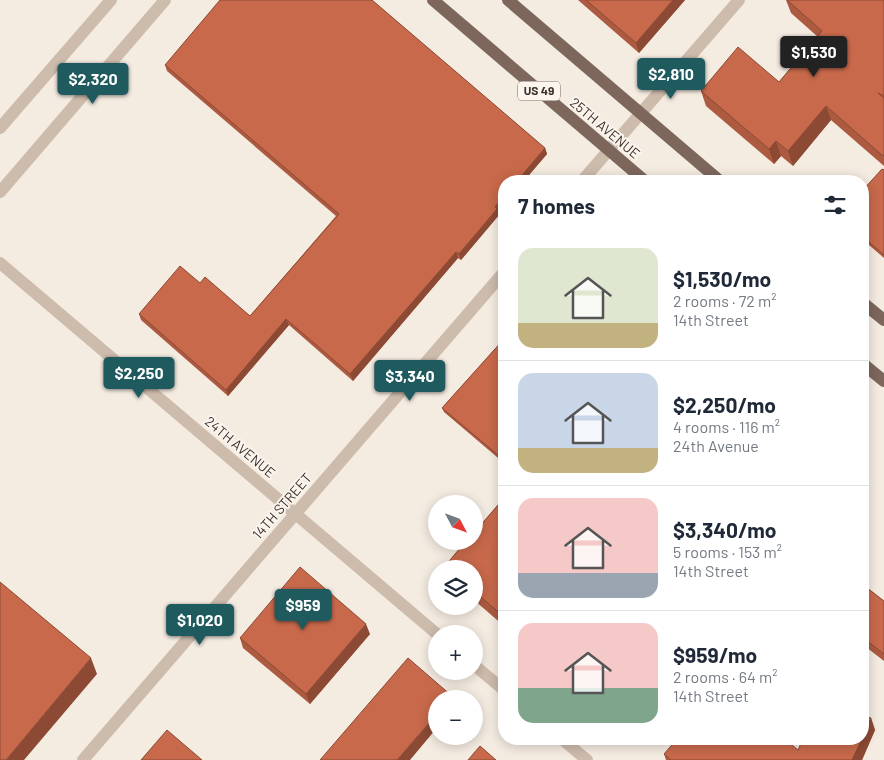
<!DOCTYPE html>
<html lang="en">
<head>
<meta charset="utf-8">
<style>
	body { margin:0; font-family:Barlow,sans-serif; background:#f6f6f7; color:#1f2937; height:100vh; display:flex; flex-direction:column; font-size:19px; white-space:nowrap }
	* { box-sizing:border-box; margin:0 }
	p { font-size:16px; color:#747a83 }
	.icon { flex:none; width:28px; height:28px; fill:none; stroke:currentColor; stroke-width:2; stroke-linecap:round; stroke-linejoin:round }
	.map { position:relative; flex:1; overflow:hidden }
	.panel { position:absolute; left:498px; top:175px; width:371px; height:570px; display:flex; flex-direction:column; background:#fff; border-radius:20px; box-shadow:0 2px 12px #0003 }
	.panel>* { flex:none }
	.needle { width:32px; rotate:131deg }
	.controls { position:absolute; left:428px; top:495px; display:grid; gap:10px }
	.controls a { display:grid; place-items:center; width:55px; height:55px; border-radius:50%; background:#fff; box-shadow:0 2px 12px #0003; font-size:25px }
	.price { position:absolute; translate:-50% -42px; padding:0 11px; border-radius:5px; background:#1f5a5e; color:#fff; font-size:16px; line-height:32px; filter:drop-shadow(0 1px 2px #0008) }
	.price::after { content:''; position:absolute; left:50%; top:30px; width:15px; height:11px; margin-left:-8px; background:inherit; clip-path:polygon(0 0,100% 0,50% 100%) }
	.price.selected { background:#222; color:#fff }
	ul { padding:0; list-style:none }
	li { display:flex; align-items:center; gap:15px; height:125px; padding:0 20px }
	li+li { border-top:1px solid #e0e1e3 }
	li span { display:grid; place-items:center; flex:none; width:140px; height:100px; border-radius:15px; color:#555 }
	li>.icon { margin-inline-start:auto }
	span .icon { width:60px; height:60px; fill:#fffc; stroke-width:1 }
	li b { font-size:21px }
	h2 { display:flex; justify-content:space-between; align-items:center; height:60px; padding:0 20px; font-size:21px }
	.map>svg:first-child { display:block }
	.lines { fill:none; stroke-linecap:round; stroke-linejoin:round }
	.street { stroke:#cdbbac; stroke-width:12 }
	.primary { stroke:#7d675c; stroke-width:12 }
	.wall { fill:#ac5a40 }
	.shaded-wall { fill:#8c4a34 }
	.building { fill:#c8694b; stroke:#8c4a34 }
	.labels { text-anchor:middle; stroke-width:4; stroke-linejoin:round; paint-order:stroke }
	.shield { fill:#fbf5ee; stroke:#756b66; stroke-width:1 }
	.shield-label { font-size:12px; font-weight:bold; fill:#3b302b }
	.street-label { font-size:14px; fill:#3b302b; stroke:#fbf5ee }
</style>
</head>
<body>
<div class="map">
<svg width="884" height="760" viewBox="0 0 884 760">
	<rect width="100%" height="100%" fill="#f4ebe1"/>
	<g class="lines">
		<!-- street -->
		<path class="street" d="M0,128L111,0
			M582,181L739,0
			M0,192L165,0
			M0,263L437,634
			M474,665L504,690
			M562,739L587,760
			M83,760L504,272"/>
		<!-- primary -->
		<path class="primary" d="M433,0L645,181
			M508,0L720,181
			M862,302L884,320
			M862,363L884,381"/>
	</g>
	<!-- wall -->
	<path class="wall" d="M578,0H685L639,53Z
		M786,0H884V166L831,120L793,166L781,156L774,164L706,106L701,91L779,82L818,37L791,13Z
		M165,65L545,148L547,154L498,211L499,215L461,260L458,258L353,381L289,325L228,396L141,320L139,314L200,283L250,316L336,216L167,71Z
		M884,170V258L862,239V191Z
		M504,339V463L444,412L442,408Z
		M504,498V626L474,600V569H446L445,566Z
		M862,584L884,601V661L862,644Z
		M370,634L310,704L243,648L240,638Z
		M871,718L875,730L862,760H666L664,754L798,750Z"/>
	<!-- shaded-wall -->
	<path class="shaded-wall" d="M673,0H685L639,53L636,43Z
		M826,106L831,120L793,166L788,151Z
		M776,141L781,156L774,164L769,149Z
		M545,148L547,154L524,181H517Z
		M504,196V205L498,211L499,215L461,260L459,254L495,207Z
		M456,252L458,258L353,381L350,374Z
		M286,319L289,325L228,396L226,390Z
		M366,624L370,634L310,704L306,694Z
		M91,658L97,674L24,760H6Z
		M436,715V729L410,760H397Z
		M871,718L875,730L862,760H852Z"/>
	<!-- building -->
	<path class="building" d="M220,0H372L545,148L517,181H504V196L495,207L497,209L459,254L456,252L350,374L286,319L226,390L139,314L180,266L200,283L205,277L250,316L339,214L165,65Z
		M586,0H673L636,43Z
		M787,0H884V96L878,93L884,98V155L883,156L826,106L788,151L776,141L769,149L701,91L738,47L779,82L822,31Z
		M882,169L884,170V255L862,236V191Z
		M504,339V460L442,408Z
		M504,498V617L474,591V569H448L445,566L466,541H474V533Z
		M300,567L366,624L306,694L240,638Z
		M0,582L91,658L6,760H0Z
		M862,584L884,601V654L862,637Z
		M408,658L452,696L450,699H436V715L397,760H320Z
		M862,715L871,718L862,738Z
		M167,730L202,760H141Z
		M677,739H785L798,750L803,739H862L852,760H671L664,754Z
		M480,746L496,760H468Z"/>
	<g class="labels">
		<!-- shield labels -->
		<rect class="shield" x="518" y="81.5" width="42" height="19" rx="4"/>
		<g class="shield-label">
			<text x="539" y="95">US 49</text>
		</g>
		<!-- street labels -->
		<g class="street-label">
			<text transform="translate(605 128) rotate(40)" y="5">25TH AVENUE</text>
			<text transform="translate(240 447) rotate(40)" y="5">24TH AVENUE</text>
			<text transform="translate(282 506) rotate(-49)" y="5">14TH STREET</text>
		</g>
	</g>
</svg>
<div class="controls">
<a><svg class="needle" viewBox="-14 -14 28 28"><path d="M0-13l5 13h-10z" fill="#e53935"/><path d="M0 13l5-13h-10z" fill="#747a83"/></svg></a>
<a><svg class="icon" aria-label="layers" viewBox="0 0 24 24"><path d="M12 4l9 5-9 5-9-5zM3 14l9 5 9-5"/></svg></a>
<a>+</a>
<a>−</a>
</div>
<b class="price selected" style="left:814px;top:78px">$1,530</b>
<b class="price" style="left:671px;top:100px">$2,810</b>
<b class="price" style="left:93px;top:105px">$2,320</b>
<b class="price" style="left:139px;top:399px">$2,250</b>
<b class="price" style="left:410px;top:402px">$3,340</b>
<b class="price" style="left:303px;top:631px">$959</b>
<b class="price" style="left:200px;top:646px">$1,020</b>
<section class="panel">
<h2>7 homes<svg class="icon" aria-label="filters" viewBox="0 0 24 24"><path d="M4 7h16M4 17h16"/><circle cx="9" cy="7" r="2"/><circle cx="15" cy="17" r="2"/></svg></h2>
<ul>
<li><span style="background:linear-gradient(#dfe7d0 75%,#c2b280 0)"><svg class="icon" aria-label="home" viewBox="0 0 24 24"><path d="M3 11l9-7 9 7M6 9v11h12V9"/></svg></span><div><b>$1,530/mo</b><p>2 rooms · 72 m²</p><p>14th Street</p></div></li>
<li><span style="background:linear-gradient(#c9d6e8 75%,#c2b280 0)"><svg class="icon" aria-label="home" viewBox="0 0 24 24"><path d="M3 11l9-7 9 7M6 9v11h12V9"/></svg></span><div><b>$2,250/mo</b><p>4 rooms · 116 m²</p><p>24th Avenue</p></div></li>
<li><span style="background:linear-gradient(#f6c9c9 75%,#9aa5b1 0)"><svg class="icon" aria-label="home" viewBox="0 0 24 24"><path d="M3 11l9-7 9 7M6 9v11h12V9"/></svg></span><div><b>$3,340/mo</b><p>5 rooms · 153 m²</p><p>14th Street</p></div></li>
<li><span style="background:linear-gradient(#f6c9c9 65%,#7fa58c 0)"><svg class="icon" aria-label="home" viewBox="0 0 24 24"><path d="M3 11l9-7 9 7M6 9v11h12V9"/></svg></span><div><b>$959/mo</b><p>2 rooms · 64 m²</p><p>14th Street</p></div></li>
</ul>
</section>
</div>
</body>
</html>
